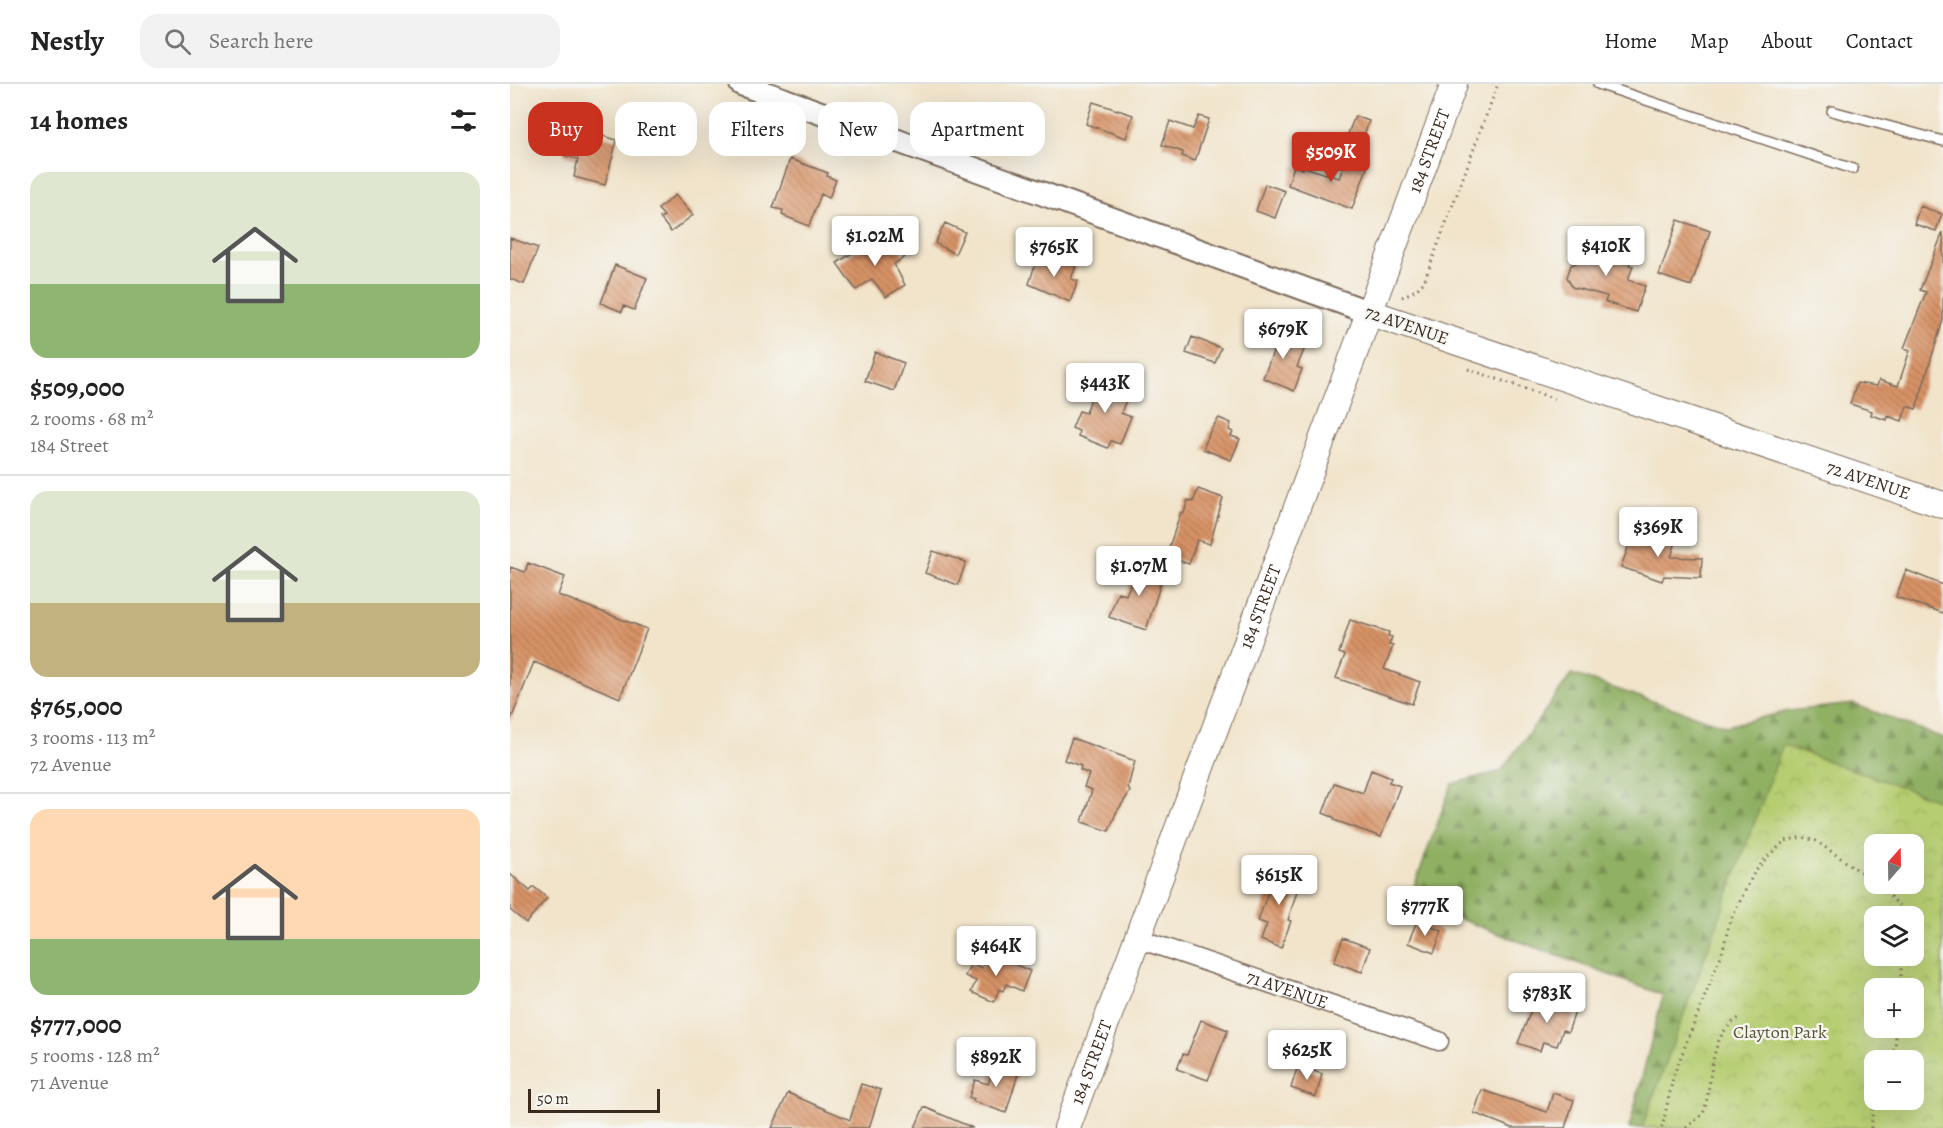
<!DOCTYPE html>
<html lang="en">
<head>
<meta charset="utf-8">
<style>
	body { margin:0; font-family:Alegreya,serif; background:#f2f2f2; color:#222; height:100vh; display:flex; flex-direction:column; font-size:22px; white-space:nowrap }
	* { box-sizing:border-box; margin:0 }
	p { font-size:20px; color:#767676 }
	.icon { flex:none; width:33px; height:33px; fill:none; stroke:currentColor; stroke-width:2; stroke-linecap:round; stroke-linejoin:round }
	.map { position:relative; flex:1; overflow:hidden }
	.details { display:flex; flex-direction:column; background:#fff; width:510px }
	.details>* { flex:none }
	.guide { position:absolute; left:18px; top:18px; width:570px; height:54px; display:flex; gap:12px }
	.needle { width:39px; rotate:20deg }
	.fabs { position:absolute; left:1354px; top:750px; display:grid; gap:12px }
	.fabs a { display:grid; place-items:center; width:60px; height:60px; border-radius:12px; background:#fff; box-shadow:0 6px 24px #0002; font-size:30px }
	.scale { position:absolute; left:18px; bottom:15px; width:132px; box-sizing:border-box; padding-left:6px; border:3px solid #3b2a1e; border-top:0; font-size:16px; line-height:21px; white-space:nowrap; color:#3b2a1e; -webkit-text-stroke:4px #f6f6f2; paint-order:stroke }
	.price { position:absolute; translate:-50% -51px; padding:0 14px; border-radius:6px; background:#fff; color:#222; font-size:20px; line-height:39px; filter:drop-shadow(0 2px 3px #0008) }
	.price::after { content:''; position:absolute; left:50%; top:36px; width:18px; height:14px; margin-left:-9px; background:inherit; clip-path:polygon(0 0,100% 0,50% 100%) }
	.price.active { background:#c8321e; color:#fff }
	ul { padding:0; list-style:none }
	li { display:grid; align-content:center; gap:12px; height:318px; padding:0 30px }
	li+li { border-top:2px solid #e0e0e0 }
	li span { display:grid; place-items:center; height:186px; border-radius:18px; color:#555 }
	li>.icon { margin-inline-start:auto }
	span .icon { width:108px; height:108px; fill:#fffc; stroke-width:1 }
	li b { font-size:26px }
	h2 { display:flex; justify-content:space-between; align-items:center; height:72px; padding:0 30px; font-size:26px }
	.tag { padding:0 21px; border-radius:18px; background:#fff; box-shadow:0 6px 24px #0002; font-size:21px; line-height:54px }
	.tag.active { background:#c8321e; color:#fff }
	header { display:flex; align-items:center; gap:36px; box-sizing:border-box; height:84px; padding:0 30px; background:#fff; border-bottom:2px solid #e0e0e0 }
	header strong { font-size:28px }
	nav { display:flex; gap:33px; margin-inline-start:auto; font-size:21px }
	.search { width:420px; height:54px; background:#f2f2f2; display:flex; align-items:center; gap:15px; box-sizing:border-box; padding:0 21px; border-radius:18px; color:#767676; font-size:22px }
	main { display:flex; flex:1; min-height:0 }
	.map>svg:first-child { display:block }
	.forest { fill:url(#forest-firs); stroke:#666d40; stroke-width:1.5; fill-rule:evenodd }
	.park { fill:url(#park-crowns); stroke:#787c48; stroke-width:1.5; fill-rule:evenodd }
	.building { fill:url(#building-back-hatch) }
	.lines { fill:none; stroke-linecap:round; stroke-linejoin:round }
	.service-casing { stroke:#7b6b5b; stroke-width:12 }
	.minor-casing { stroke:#7b6b5b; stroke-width:21 }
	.tertiary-casing { stroke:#7b6b5b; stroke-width:26 }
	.secondary-casing { stroke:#7b6b5b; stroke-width:28 }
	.path { stroke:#7b6b5b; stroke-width:3; stroke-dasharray:1.5 4.5; stroke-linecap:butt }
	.service { stroke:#fff; stroke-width:9 }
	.minor { stroke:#fff; stroke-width:18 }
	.tertiary { stroke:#fff; stroke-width:22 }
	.secondary { stroke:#fff; stroke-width:26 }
	.labels { text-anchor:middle; stroke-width:4.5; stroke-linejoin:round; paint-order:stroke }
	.street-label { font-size:18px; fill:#3b2a1e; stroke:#f6f6f2 }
	.park-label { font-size:18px; fill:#5a5333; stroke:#f6f6f2 }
</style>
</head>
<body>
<header>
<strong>Nestly</strong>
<div class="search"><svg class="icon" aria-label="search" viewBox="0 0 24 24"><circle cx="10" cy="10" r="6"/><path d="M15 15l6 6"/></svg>Search here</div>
<nav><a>Home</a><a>Map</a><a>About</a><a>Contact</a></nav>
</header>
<main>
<section class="details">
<h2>14 homes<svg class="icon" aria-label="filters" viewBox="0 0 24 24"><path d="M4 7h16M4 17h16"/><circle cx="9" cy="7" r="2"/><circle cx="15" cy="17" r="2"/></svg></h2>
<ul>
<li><span style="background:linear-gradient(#dfe7d0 60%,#8fb573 0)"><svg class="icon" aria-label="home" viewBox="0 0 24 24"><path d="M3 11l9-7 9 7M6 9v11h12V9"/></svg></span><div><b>$509,000</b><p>2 rooms · 68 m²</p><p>184 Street</p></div></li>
<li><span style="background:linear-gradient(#dfe7d0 60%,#c2b280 0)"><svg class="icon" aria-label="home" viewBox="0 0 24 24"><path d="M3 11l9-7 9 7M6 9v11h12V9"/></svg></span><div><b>$765,000</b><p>3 rooms · 113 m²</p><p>72 Avenue</p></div></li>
<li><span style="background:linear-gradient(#ffd9b3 70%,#8fb573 0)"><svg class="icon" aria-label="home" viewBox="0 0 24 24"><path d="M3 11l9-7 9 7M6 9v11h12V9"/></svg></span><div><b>$777,000</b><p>5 rooms · 128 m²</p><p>71 Avenue</p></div></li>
</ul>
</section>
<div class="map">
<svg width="1433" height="1044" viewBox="0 0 1433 1044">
	<defs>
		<pattern id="forest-firs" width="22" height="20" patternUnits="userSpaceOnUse" patternTransform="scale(1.5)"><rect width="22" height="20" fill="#90b063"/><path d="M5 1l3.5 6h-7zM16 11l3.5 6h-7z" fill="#778f51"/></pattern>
		<pattern id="park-crowns" width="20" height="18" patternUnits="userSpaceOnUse" patternTransform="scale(1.5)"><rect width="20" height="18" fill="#b6cd71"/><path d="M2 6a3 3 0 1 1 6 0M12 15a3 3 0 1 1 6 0" fill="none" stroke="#9db061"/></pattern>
		<pattern id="building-back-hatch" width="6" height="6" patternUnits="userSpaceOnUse" patternTransform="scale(1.5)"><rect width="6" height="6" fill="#d89366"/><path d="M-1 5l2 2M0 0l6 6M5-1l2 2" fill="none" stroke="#b07853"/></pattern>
	</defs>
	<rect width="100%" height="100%" fill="#f6f6f2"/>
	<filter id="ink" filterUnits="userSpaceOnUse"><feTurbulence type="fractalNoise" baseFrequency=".0167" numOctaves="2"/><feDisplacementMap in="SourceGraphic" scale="12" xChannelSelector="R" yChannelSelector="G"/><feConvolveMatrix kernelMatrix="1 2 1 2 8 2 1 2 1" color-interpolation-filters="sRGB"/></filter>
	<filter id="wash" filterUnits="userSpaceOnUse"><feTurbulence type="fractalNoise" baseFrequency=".008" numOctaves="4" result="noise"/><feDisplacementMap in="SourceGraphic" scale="24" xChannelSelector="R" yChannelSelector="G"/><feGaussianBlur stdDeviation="1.35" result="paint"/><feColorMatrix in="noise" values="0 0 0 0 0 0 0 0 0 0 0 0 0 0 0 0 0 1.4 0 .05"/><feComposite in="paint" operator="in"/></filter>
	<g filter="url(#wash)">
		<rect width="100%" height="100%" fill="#f1e4cb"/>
		<!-- forest -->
		<path class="forest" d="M1062,590L1216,642L1279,627L1344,620L1433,654V1044H1119L1153,911L899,816L942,700L991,687ZM1365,760H1404V800H1365ZM1365,832H1404V872H1365ZM1365,904H1404V944H1365ZM1365,976H1404V1016H1365Z"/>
		<!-- park -->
		<path class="park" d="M1273,661L1433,718V1044H1132ZM1365,760H1404V800H1365ZM1365,832H1404V872H1365ZM1365,904H1404V944H1365ZM1365,976H1404V1016H1365Z"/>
		<g id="blocks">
			<!-- building -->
			<path class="building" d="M583,18L623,31L616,54L576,40Z
				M689,32L699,35L685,77L672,72L673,68L652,61L660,37L683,45Z
				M845,32L859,37L851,60L836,55Z
				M59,34L65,44L107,56L95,101L64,93L68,75L55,72L41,44Z
				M280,75L318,89L317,92L326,96L319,114L311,110L299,142L272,131L273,126L263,124Z
				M836,76L857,84L842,125L778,101L784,82L793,85L794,83L829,94Z
				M755,100L775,107L765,134L746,127Z
				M165,111L183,131L161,148L150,134L154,132L148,125Z
				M1410,122L1432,130L1426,147L1404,140Z
				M1168,136L1200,147L1181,202L1149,191Z
				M435,139L455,148L445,170L425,159Z
				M1433,148V236L1406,325L1397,322L1392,337L1378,332L1377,336L1361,331L1362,327L1340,320L1347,299L1367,302L1369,296L1388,302L1400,266L1394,264L1416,208L1410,206Z
				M381,152L395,173L384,180L395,201L376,213L362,195L346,206L327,179L347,166L348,168L362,159L365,163Z
				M0,154L28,164L14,200L0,195Z
				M1073,159L1106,168L1108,171L1121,175L1119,181L1123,182L1118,196L1135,202L1126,228L1095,218L1097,212L1062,203L1057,193L1061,181L1066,179Z
				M528,171L566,182L561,195L568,197L560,218L519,200Z
				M105,181L137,194L124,226L114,222L112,228L91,219Z
				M753,244L796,261L787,283L792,285L784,307L753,294L765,263L749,257Z
				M682,253L711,264L705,279L676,269Z
				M365,268L394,279L384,307L355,297Z
				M589,291L621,303L611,329L621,333L610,360L601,357L598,364L568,352L569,347L562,344L569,327L576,329Z
				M709,334L721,339L719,346L723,348L721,352L730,355L721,376L693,365L701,345Z
				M688,405L713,414L700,460L687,456L679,480L656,472L671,428L674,429L678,416L683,418Z
				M1125,444L1166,458L1161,473L1192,474L1191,494L1154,492L1152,497L1111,483Z
				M423,467L456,478L448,501L415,489Z
				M630,477L655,486L636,546L599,533L608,508L616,511Z
				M18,479L55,493L48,511L137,545L110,614L24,578L0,638V483L15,488Z
				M1396,486L1433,501V529L1386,513Z
				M840,536L879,548L878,552L882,553L879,561L883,562L874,585L910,598L902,620L826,594L835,571L829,569Z
				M562,654L625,677L618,703L620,708L606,729L599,747L572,738L582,706L574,703L579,690L570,686L571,682L554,676Z
				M861,686L881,694L879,698L890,702L871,753L824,736L825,734L813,729L824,699L853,709Z
				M767,782L792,791L778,836L781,837L771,864L751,856L757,840L748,837Z
				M0,790L20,807L24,803L37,814L16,839L0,826Z
				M907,837L932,847L924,869L898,859Z
				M833,854L860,864L852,888L824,878Z
				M478,869L520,887L512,907L496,900L493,907L489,905L484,918L461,908L466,897L455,892L461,879L472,884Z
				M1047,914L1067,922L1058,948L1053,946L1047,962L1033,958L1030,967L1008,959L1025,917L1044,922Z
				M691,936L718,946L698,996L667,985L673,970L677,971Z
				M486,978L509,987L496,1029L463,1017L464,1015L459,1013L465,996L478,1000Z
				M788,981L812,990L806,1013L781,1004Z
				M351,1000L371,1006L359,1044H262L278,1009L340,1036Z
				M972,1006L1037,1028L1043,1009L1064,1016L1055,1044H1002L964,1029Z
				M414,1023L463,1044H405Z"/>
		</g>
	</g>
	<g filter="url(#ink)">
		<use href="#blocks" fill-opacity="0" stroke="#7b6b5b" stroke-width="1.5"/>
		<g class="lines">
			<!-- service casing -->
			<g class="service-casing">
				<path id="service" d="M1088,0L1343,85
					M1322,27L1433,57"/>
			</g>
			<!-- minor casing -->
			<g class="minor-casing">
				<g id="minor">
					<path id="s1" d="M626,854L929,957"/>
				</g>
			</g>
			<!-- tertiary casing -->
			<g class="tertiary-casing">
				<path id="tertiary" d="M231,0L858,228"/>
			</g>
			<!-- secondary casing -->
			<g class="secondary-casing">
				<g id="secondary">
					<path id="s2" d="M858,228L1433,421"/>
					<path id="s3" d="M557,1044L944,0"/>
				</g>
			</g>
			<!-- path -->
			<path class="path" d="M892,213L906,206L914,198L988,0
				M958,285L1045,315
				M1367,800L1390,822L1394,832
				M1390,904L1392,872
				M1377,976L1385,962L1387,944
				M1152,1044L1164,990L1212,869L1220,837L1244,789L1257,773L1275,757L1292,753L1306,757L1365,798
				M1176,1044L1193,1030C1204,999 1196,950 1231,933
				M1361,1044L1365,1007"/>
			<!-- service -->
			<use href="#service" class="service"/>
			<!-- minor -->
			<use href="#minor" class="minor"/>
			<!-- tertiary -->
			<use href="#tertiary" class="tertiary"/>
			<!-- secondary -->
			<use href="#secondary" class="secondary"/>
		</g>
	</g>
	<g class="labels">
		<!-- street labels -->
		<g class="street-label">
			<text dy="6" stroke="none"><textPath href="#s3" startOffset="1042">184 STREET</textPath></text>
			<text transform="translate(897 241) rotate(19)" y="6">72 AVENUE</text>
			<text dy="6" stroke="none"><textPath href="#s2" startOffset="528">72 AVENUE</textPath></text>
			<text dy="6" stroke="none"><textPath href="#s3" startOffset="556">184 STREET</textPath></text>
			<text dy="6" stroke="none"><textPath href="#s1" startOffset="160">71 AVENUE</textPath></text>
			<text dy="6" stroke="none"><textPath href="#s3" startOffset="70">184 STREET</textPath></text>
		</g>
		<!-- park labels -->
		<g class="park-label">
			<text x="1270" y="954">Clayton Park</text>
		</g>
	</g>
</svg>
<div class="fabs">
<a><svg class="needle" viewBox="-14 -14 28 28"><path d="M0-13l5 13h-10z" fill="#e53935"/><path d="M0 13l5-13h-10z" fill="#767676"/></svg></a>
<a><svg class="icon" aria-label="layers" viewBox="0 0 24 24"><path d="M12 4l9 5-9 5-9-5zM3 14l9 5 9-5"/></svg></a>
<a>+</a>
<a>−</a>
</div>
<div class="scale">50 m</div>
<b class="price active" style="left:821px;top:99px">$509K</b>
<b class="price" style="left:365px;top:183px">$1.02M</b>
<b class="price" style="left:1096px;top:193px">$410K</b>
<b class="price" style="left:544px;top:194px">$765K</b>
<b class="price" style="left:773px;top:276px">$679K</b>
<b class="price" style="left:595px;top:330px">$443K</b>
<b class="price" style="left:1148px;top:474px">$369K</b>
<b class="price" style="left:629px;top:513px">$1.07M</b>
<b class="price" style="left:769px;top:822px">$615K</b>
<b class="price" style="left:915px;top:853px">$777K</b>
<b class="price" style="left:486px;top:893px">$464K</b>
<b class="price" style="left:1037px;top:940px">$783K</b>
<b class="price" style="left:797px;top:997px">$625K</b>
<b class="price" style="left:486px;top:1004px">$892K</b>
<div class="guide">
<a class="tag active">Buy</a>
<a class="tag">Rent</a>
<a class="tag">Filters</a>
<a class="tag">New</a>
<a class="tag">Apartment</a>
</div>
</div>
</main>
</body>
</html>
